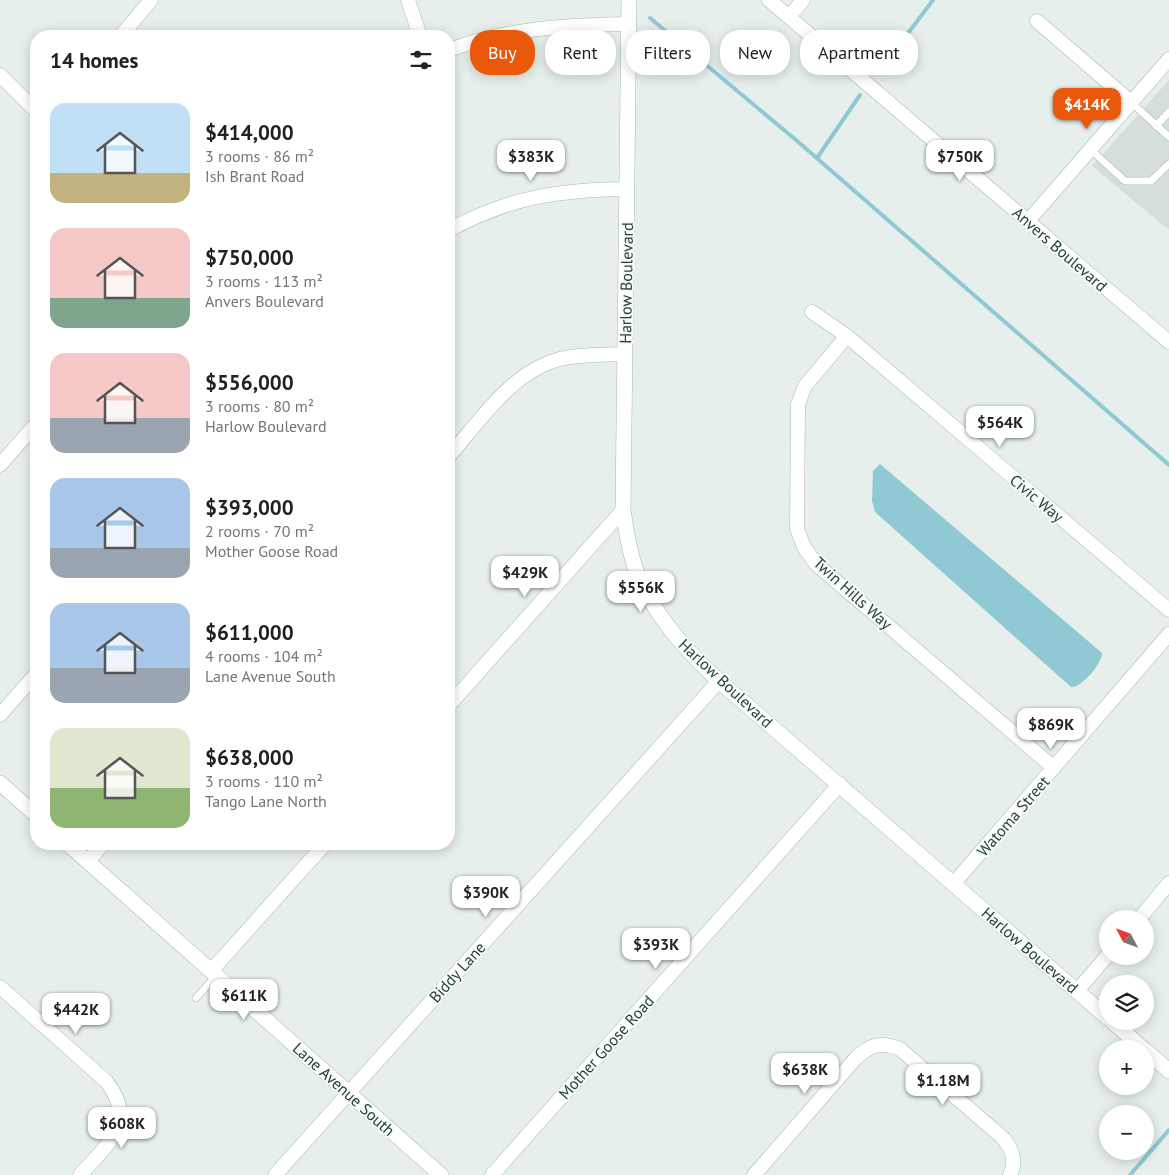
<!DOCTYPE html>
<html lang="en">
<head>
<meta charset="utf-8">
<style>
	body { margin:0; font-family:"PT Sans",sans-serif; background:#f6f6f6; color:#202124; height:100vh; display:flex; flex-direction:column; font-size:19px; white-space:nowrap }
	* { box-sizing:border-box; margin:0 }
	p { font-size:16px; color:#757577 }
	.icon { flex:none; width:28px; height:28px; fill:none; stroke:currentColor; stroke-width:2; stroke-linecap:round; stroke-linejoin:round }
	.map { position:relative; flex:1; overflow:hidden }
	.details { position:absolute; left:30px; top:30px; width:425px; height:820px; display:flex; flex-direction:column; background:#fff; border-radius:20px; box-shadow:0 2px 12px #0003 }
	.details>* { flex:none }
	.top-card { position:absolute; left:470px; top:30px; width:475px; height:45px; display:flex; gap:10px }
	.needle { width:32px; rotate:311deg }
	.buttons { position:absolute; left:1099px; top:910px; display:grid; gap:10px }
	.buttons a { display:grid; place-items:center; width:55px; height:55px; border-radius:50%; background:#fff; box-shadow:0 2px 12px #0003; font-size:25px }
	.price { position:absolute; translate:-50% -42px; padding:0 11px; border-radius:10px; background:#fff; color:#222; font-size:16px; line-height:32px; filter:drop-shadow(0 1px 2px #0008) }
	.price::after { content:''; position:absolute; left:50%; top:30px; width:15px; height:11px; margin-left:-8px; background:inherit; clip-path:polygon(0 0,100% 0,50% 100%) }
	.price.active { background:#ea580c; color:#fff }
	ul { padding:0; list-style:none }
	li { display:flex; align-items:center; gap:15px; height:125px; padding:0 20px }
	li span { display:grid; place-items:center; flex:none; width:140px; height:100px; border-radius:15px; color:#555 }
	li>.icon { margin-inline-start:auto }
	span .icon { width:60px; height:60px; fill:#fffc; stroke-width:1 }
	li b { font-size:21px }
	h2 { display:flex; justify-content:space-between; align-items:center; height:60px; padding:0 20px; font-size:21px }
	.chip { padding:0 18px; border-radius:20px; background:#fff; box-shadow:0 2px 12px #0003; font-size:18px; line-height:45px }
	.chip.active { background:#ea580c; color:#fff }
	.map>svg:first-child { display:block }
	.built { fill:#d4dfda }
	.water { fill:#8ec9d4 }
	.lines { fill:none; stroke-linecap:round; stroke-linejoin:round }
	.stream { stroke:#8ec9d4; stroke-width:4 }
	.service-casing { stroke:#a8b8b2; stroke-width:8 }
	.minor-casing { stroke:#a8b8b2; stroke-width:15 }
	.tertiary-casing { stroke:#a8b8b2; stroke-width:16 }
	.service { stroke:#fff; stroke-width:7 }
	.minor { stroke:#fff; stroke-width:14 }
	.tertiary { stroke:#fff; stroke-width:15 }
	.labels { text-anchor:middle; stroke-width:4; stroke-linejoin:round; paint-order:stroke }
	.street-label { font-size:16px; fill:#24423a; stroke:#f7fbf9 }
</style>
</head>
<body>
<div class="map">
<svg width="1169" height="1175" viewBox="0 0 1169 1175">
	<rect width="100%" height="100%" fill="#e6efeb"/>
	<!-- built -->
	<path class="built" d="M1169,80V230L1092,166Z"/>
	<!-- water -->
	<path class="water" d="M880,464L1102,653C1102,663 1082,688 1071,687L875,512L872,501L873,471Z"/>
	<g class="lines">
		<!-- stream -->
		<path class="stream" d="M650,18L796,140L1169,465
			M878,73L933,0
			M817,158L860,95
			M1130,1175L1169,1130"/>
		<!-- service casing -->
		<g class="service-casing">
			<path id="service" d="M1131,102L1169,137
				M1156,126L1169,112
				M1090,149L1125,181H1151L1169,164
				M196,998L216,976"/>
		</g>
		<!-- minor casing -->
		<g class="minor-casing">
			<path id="minor" d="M408,0L420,36
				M769,0L1169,342
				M789,17L803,0
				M1037,21L1131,102
				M121,36L151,0
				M449,50C510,28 565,25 629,24
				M0,75L36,111
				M1028,221L1169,59
				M449,230C510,197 558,190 627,189
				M812,312L847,336L1169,610
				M847,336L805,386L798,404L797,529L804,547L816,564L1054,768
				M449,456C480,421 512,371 560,359C581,354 603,355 624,354
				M0,465L36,424
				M449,705L623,510
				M0,715L36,674
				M88,861L103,844
				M954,883L1169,634
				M1139,919L1169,883
				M211,971L325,844
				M0,987L106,1081C138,1121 108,1144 80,1175
				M1077,991L1108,955
				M275,1175L719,681
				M492,1175L840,784
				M754,1175L856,1058C870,1045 881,1041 900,1049L1003,1138C1012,1149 1017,1161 1010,1175"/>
		</g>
		<!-- tertiary casing -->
		<g class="tertiary-casing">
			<path id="tertiary" d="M629,0L623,510C626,530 629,551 636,570C653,615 685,649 719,681L1108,1018
				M0,783L36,815
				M68,844L441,1175
				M1112,1021L1143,1049
				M1145,1050L1169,1071"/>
		</g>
		<!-- service -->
		<use href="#service" class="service"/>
		<!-- minor -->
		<use href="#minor" class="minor"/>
		<!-- tertiary -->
		<use href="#tertiary" class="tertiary"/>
	</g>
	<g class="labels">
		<!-- street labels -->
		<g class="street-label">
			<text transform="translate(1060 249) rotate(41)" y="6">Anvers Boulevard</text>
			<text transform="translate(626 283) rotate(-89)" y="6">Harlow Boulevard</text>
			<text transform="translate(1037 498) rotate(40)" y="6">Civic Way</text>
			<text transform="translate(853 593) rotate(42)" y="6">Twin Hills Way</text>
			<text transform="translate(726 683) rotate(43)" y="6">Harlow Boulevard</text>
			<text transform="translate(1013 816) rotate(-49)" y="6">Watoma Street</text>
			<text transform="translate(1030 950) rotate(41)" y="6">Harlow Boulevard</text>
			<text transform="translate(457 972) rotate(-48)" y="6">Biddy Lane</text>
			<text transform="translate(606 1047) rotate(-48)" y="6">Mother Goose Road</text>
			<text transform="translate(344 1089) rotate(42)" y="6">Lane Avenue South</text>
		</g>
	</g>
</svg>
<div class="buttons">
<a><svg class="needle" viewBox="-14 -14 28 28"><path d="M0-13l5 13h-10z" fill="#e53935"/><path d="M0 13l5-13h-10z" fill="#757577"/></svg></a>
<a><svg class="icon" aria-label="layers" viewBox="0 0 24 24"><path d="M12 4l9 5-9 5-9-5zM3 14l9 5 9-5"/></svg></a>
<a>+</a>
<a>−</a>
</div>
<b class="price active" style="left:1087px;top:130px">$414K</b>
<b class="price" style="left:531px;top:182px">$383K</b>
<b class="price" style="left:960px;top:182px">$750K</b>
<b class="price" style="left:1000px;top:448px">$564K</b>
<b class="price" style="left:525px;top:598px">$429K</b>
<b class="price" style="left:641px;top:613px">$556K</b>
<b class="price" style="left:1051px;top:750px">$869K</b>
<b class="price" style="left:486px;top:918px">$390K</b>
<b class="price" style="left:656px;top:970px">$393K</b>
<b class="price" style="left:244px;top:1021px">$611K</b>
<b class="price" style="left:76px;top:1035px">$442K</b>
<b class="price" style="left:805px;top:1095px">$638K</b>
<b class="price" style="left:943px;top:1106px">$1.18M</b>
<b class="price" style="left:122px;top:1149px">$608K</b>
<div class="top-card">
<a class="chip active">Buy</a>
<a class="chip">Rent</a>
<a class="chip">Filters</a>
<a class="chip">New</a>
<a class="chip">Apartment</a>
</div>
<section class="details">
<h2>14 homes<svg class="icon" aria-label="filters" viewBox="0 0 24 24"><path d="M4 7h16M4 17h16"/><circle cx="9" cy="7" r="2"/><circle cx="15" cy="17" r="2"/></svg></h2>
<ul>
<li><span style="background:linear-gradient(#bfe0f5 70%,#c2b280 0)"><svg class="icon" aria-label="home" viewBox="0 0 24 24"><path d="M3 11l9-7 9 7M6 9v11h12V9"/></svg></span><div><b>$414,000</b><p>3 rooms · 86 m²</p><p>Ish Brant Road</p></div></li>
<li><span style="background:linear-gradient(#f6c9c9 70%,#7fa58c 0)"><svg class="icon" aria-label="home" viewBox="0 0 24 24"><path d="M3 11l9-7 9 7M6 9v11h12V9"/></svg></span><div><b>$750,000</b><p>3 rooms · 113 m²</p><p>Anvers Boulevard</p></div></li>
<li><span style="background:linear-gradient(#f6c9c9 65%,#9aa5b1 0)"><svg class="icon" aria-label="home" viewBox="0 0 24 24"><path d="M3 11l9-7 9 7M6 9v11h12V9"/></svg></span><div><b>$556,000</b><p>3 rooms · 80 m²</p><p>Harlow Boulevard</p></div></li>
<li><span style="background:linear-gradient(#a9c7e8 70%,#9aa5b1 0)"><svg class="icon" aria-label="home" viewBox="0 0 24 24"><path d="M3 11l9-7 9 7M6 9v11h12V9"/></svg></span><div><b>$393,000</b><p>2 rooms · 70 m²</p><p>Mother Goose Road</p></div></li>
<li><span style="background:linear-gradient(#a9c7e8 65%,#9aa5b1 0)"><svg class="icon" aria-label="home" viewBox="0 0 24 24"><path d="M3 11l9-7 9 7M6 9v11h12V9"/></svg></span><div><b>$611,000</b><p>4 rooms · 104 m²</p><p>Lane Avenue South</p></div></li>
<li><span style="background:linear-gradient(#dfe7d0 60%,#8fb573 0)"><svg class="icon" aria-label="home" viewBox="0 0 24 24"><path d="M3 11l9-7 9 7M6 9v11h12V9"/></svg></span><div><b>$638,000</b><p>3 rooms · 110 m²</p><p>Tango Lane North</p></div></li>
</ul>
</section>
</div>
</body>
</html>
